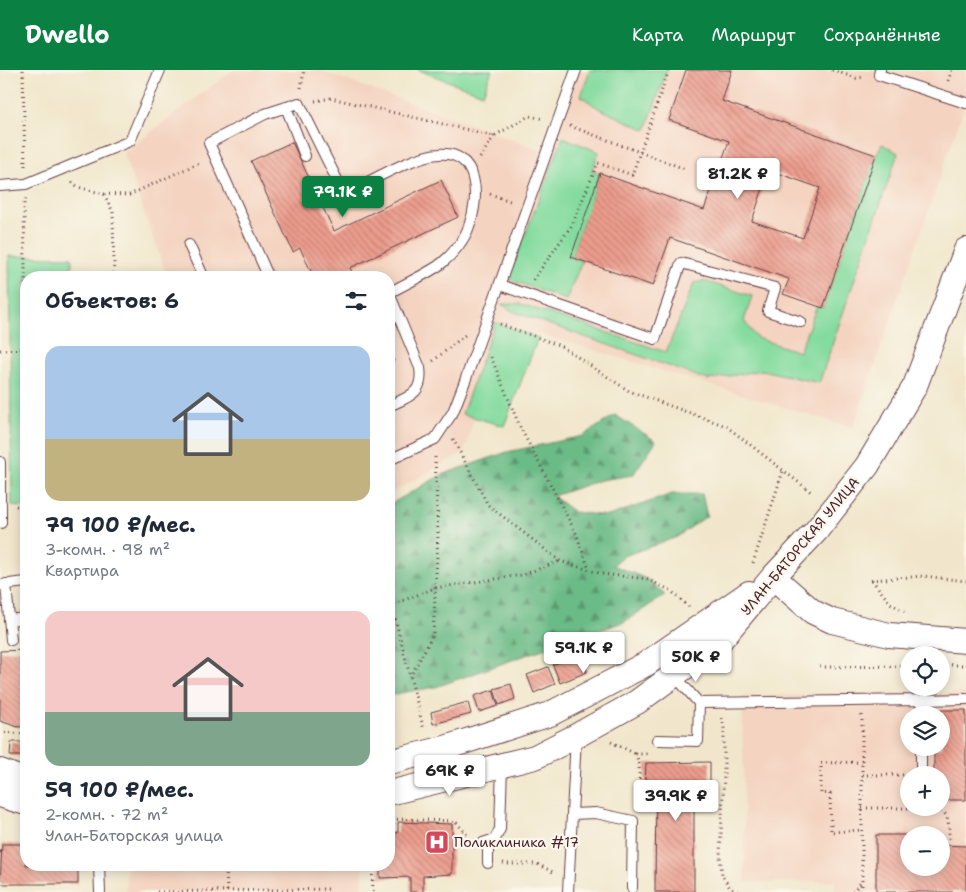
<!DOCTYPE html>
<html lang="ru">
<head>
<meta charset="utf-8">
<style>
	body { margin:0; font-family:"Shantell Sans",sans-serif; background:#f6f6f7; color:#1f2937; height:100vh; display:flex; flex-direction:column; font-size:19px; white-space:nowrap }
	* { box-sizing:border-box; margin:0 }
	p { font-size:16px; color:#747a83 }
	.icon { flex:none; width:28px; height:28px; fill:none; stroke:currentColor; stroke-width:2; stroke-linecap:round; stroke-linejoin:round }
	.map { position:relative; flex:1; overflow:hidden }
	.details { position:absolute; left:20px; top:201px; width:375px; height:600px; display:flex; flex-direction:column; background:#fff; border-radius:20px; box-shadow:0 2px 12px #0003 }
	.details>* { flex:none }
	.controls { position:absolute; left:900px; top:576px; display:grid; gap:10px }
	.controls a { display:grid; place-items:center; width:50px; height:50px; border-radius:50%; background:#fff; box-shadow:0 2px 12px #0003; font-size:25px }
	.price { position:absolute; translate:-50% -42px; padding:0 11px; border-radius:5px; background:#fff; color:#222; font-size:16px; line-height:32px; filter:drop-shadow(0 1px 2px #0008) }
	.price::after { content:''; position:absolute; left:50%; top:30px; width:15px; height:11px; margin-left:-8px; background:inherit; clip-path:polygon(0 0,100% 0,50% 100%) }
	.price.current { background:#0b8043; color:#fff }
	ul { padding:0; list-style:none }
	li { display:grid; align-content:center; gap:10px; height:265px; padding:0 25px }
	li span { display:grid; place-items:center; height:155px; border-radius:15px; color:#555 }
	li>.icon { margin-inline-start:auto }
	span .icon { width:90px; height:90px; fill:#fffc; stroke-width:1 }
	li b { font-size:21px }
	h2 { display:flex; justify-content:space-between; align-items:center; height:60px; padding:0 25px; font-size:21px }
	header { display:flex; align-items:center; gap:30px; box-sizing:border-box; height:70px; padding:0 25px; background:#0b8043; color:#fff }
	header strong { font-size:24px }
	nav { display:flex; gap:28px; margin-inline-start:auto; font-size:18px }
	.map>svg:first-child { display:block }
	.built { fill:#f4d3c0; fill-rule:evenodd }
	.forest { fill:url(#forest-firs); stroke:#5a6d58 }
	.park { fill:#84db9f; stroke:#677d65 }
	.building { fill:url(#building-back-hatch); fill-rule:evenodd }
	.lines { fill:none; stroke-linecap:round; stroke-linejoin:round }
	.service-casing { stroke:#633d43; stroke-width:12 }
	.tertiary-casing { stroke:#633d43; stroke-width:26 }
	.path { stroke:#633d43; stroke-width:3; stroke-dasharray:1 4; stroke-linecap:butt }
	.service { stroke:#fff; stroke-width:10 }
	.tertiary { stroke:#fff; stroke-width:24 }
	.labels { text-anchor:middle; stroke-width:4.5; stroke-linejoin:round; paint-order:stroke }
	.street-label { font-size:14px; fill:#4a1f2b; stroke:#fbf7ec }
	.poi-label { font-size:14px; fill:#4a1f2b; stroke:#fbf7ec; text-anchor:start }
</style>
</head>
<body>
<header>
<strong>Dwello</strong>
<nav><a>Карта</a><a>Маршрут</a><a>Сохранённые</a></nav>
</header>
<div class="map">
<svg width="966" height="822" viewBox="0 0 966 822">
	<defs>
		<pattern id="forest-firs" width="22" height="20" patternUnits="userSpaceOnUse" patternTransform="scale(1.25)"><rect width="22" height="20" fill="#6bbb86"/><path d="M5 1l3.5 6h-7zM16 11l3.5 6h-7z" fill="#5a976e"/></pattern>
		<pattern id="building-back-hatch" width="6" height="6" patternUnits="userSpaceOnUse" patternTransform="scale(1.25)"><rect width="6" height="6" fill="#ec9d8d"/><path d="M-1 5l2 2M0 0l6 6M5-1l2 2" fill="none" stroke="#c17f73"/></pattern>
	</defs>
	<rect width="100%" height="100%" fill="#fbf7ec"/>
	<filter id="ink" filterUnits="userSpaceOnUse"><feTurbulence type="fractalNoise" baseFrequency=".02" numOctaves="2"/><feDisplacementMap in="SourceGraphic" scale="10" xChannelSelector="R" yChannelSelector="G"/><feConvolveMatrix kernelMatrix="1 2 1 2 8 2 1 2 1" color-interpolation-filters="sRGB"/></filter>
	<filter id="wash" filterUnits="userSpaceOnUse"><feTurbulence type="fractalNoise" baseFrequency=".0096" numOctaves="4" result="noise"/><feDisplacementMap in="SourceGraphic" scale="20" xChannelSelector="R" yChannelSelector="G"/><feGaussianBlur stdDeviation="1.12" result="paint"/><feColorMatrix in="noise" values="0 0 0 0 0 0 0 0 0 0 0 0 0 0 0 0 0 1.4 0 .05"/><feComposite in="paint" operator="in"/></filter>
	<g filter="url(#wash)">
		<rect width="100%" height="100%" fill="#f1e6cb"/>
		<!-- built -->
		<path class="built" d="M233,0H318L544,81L576,0H966V32L853,358L503,253L464,382L389,424V208L167,207L123,83Z
			M966,623V822H835V811L745,813L742,626ZM909,645H941V678H909ZM909,705H941V738H909ZM909,765H941V798H909Z
			M126,795H363V822H126Z"/>
		<!-- forest -->
		<path class="forest" d="M615,345L656,371L633,405L601,410L553,426L574,442L608,446L672,424H702L707,446L677,467L624,486L613,495L647,509L665,525L624,552L546,578L436,617L389,625V435L441,405L507,382L583,366Z"/>
		<!-- park -->
		<path class="park" d="M418,0H492L483,24Z
			M590,0H667L646,60L598,38L581,26Z
			M563,67L599,82L592,101L600,103L571,187L582,191L566,230L508,209Z
			M882,74L898,83L819,313L762,300L708,310L514,242L501,234H521L666,282L694,213L704,211L752,226L744,251L757,268L799,282L817,236L823,238L876,85Z
			M9,186L72,187V207L26,208V437L12,436Z
			M495,252L538,268L504,356L462,344Z"/>
		<g id="blocks">
			<!-- building -->
			<path class="building" d="M686,0H732L722,31L876,85L823,238L783,224L789,209L670,168L653,216L571,187L600,103L704,140L729,71L669,50ZM769,100L820,118L803,168L752,151Z
				M292,72L334,161L441,110L458,147L350,198L355,208H314L300,178L293,182L251,91Z
				M389,280L394,291L389,294Z
				M26,580V656L18,657L0,651V581Z
				M580,584L587,602L560,613L553,595Z
				M548,597L555,614L534,623L527,605Z
				M511,614L515,629L499,635L494,619Z
				M493,620L498,636L479,642L474,626Z
				M468,632L471,644L433,654L431,642Z
				M935,640H966V730H941V705H934V678H941V645H935Z
				M11,672H26V686H10Z
				M710,692V714H694V822H655L656,715H645L646,693Z
				M398,752L452,754V804L423,806V822H410V807L380,808V795H389V762L398,763Z
				M876,765H909V798H941V775L966,776V822H876Z
				M2,774H26V795H78V814H0Z"/>
		</g>
	</g>
	<g filter="url(#ink)">
		<use href="#blocks" fill-opacity="0" stroke="#633d43" stroke-width="1"/>
		<g class="lines">
			<!-- service casing -->
			<g class="service-casing">
				<path id="service" d="M880,0L879,5L966,33
					M286,37L305,86
					M0,116L26,114L130,71L160,0
					M189,175L204,208
					M269,208L209,73L265,44L299,33L344,124C368,113 414,85 439,84C479,81 480,128 469,156C465,169 453,184 442,193C430,203 404,214 389,223L420,298C424,324 408,327 389,336
					M500,215L655,269L681,193L775,218L768,241L801,252
					M389,390L435,369L453,342L465,311L576,0
					M0,392V433
					M1,433V453
					M6,514L11,570
					M1,515L26,512
					M9,550L26,548
					M922,630L966,629
					M699,633L922,630L921,645
					M657,670L698,671L699,633L674,605
					M921,705V678
					M572,744L596,743L633,751L632,818
					M488,772V793
					M483,773L495,769L500,759L502,695
					M99,795L100,822
					M568,822L576,667"/>
			</g>
			<!-- tertiary casing -->
			<g class="tertiary-casing">
				<path id="tertiary" d="M773,507L813,542L832,551L889,565L966,571
					M389,692L445,678L550,644L646,594L749,523
					M0,701L26,711
					M389,723L535,687L576,666L637,632L718,573L773,507L816,461L867,396L915,316L966,180
					M0,725L26,733"/>
			</g>
			<!-- path -->
			<path class="path" d="M23,0L25,98
				M832,0L856,8L865,7
				M948,11L952,0
				M301,18L304,0
				M315,31L331,28L494,66L529,46L544,49
				M570,56L685,99
				M480,88L494,66
				M72,112L78,117L104,124L113,142L114,196L112,208
				M104,124L129,125L201,92
				M490,124L513,132
				M26,129L24,131L26,268
				M533,210L572,155L598,93L632,105L669,0
				M500,254L561,276L629,321L726,356L811,422
				M0,280L26,279
				M491,287L520,357L576,463L589,499
				M433,291L465,265
				M453,369L488,435L560,491L602,504L647,509L670,520L689,537
				M16,436L26,438
				M753,493L783,401
				M871,510L924,506L966,511
				M872,510L890,533L907,543
				M389,525L424,660
				M389,536L435,518L522,505L560,491
				M941,595H963
				M820,597L909,596
				M410,607L433,565L438,465L435,386
				M862,645V822
				M722,648L724,656V704L720,785L722,805L730,818L738,822
				M0,662L26,664
				M611,672L636,684
				M862,692L821,693V723L830,724L831,762L862,760
				M862,705H907
				M862,738H921
				M921,738C949,738 949,745 949,771
				M640,739L639,694L636,684H649
				M389,756H393V749L455,751L469,767
				M0,782H2
				M503,793L507,794H537L555,803
				M226,795L227,822
				M372,795L373,822
				M157,822L329,819
				M853,822L862,811"/>
			<!-- service -->
			<use href="#service" class="service"/>
			<!-- tertiary -->
			<use href="#tertiary" class="tertiary"/>
		</g>
	</g>
	<!-- icons -->
	<defs>
		<g id="hospital-square" transform="scale(1.25)"><rect x="-9" y="-9" width="18" height="18" rx="4" fill="#d1495b" stroke="#fbf7ec"/><path d="M-5-5h3v3.5h4V-5h3V5h-3V1.5h-4V5h-3Z" fill="#fff"/></g>
	</defs>
	<g fill-rule="evenodd">
		<use href="#hospital-square" x="437" y="772"/>
	</g>
	<g class="labels">
		<!-- street labels -->
		<g class="street-label">
			<text transform="translate(800 476) rotate(-50)" y="5">УЛАН-БАТОРСКАЯ УЛИЦА</text>
		</g>
		<!-- poi labels -->
		<g class="poi-label">
			<text x="454" y="777">Поликлиника #17</text>
		</g>
	</g>
</svg>
<div class="controls">
<a><svg class="icon" aria-label="locate" viewBox="0 0 24 24"><circle cx="12" cy="12" r="6"/><path d="M12 2v4M12 18v4M2 12h4M18 12h4"/></svg></a>
<a><svg class="icon" aria-label="layers" viewBox="0 0 24 24"><path d="M12 4l9 5-9 5-9-5zM3 14l9 5 9-5"/></svg></a>
<a>+</a>
<a>−</a>
</div>
<b class="price" style="left:738px;top:130px">81.2K ₽</b>
<b class="price current" style="left:343px;top:148px">79.1K ₽</b>
<b class="price" style="left:584px;top:604px">59.1K ₽</b>
<b class="price" style="left:696px;top:613px">50K ₽</b>
<b class="price" style="left:450px;top:727px">69K ₽</b>
<b class="price" style="left:676px;top:752px">39.9K ₽</b>
<section class="details">
<h2>Объектов: 6<svg class="icon" aria-label="filters" viewBox="0 0 24 24"><path d="M4 7h16M4 17h16"/><circle cx="9" cy="7" r="2"/><circle cx="15" cy="17" r="2"/></svg></h2>
<ul>
<li><span style="background:linear-gradient(#a9c7e8 60%,#c2b280 0)"><svg class="icon" aria-label="home" viewBox="0 0 24 24"><path d="M3 11l9-7 9 7M6 9v11h12V9"/></svg></span><div><b>79 100 ₽/мес.</b><p>3-комн. · 98 m²</p><p>Квартира</p></div></li>
<li><span style="background:linear-gradient(#f6c9c9 65%,#7fa58c 0)"><svg class="icon" aria-label="home" viewBox="0 0 24 24"><path d="M3 11l9-7 9 7M6 9v11h12V9"/></svg></span><div><b>59 100 ₽/мес.</b><p>2-комн. · 72 m²</p><p>Улан-Баторская улица</p></div></li>
</ul>
</section>
</div>
</body>
</html>
